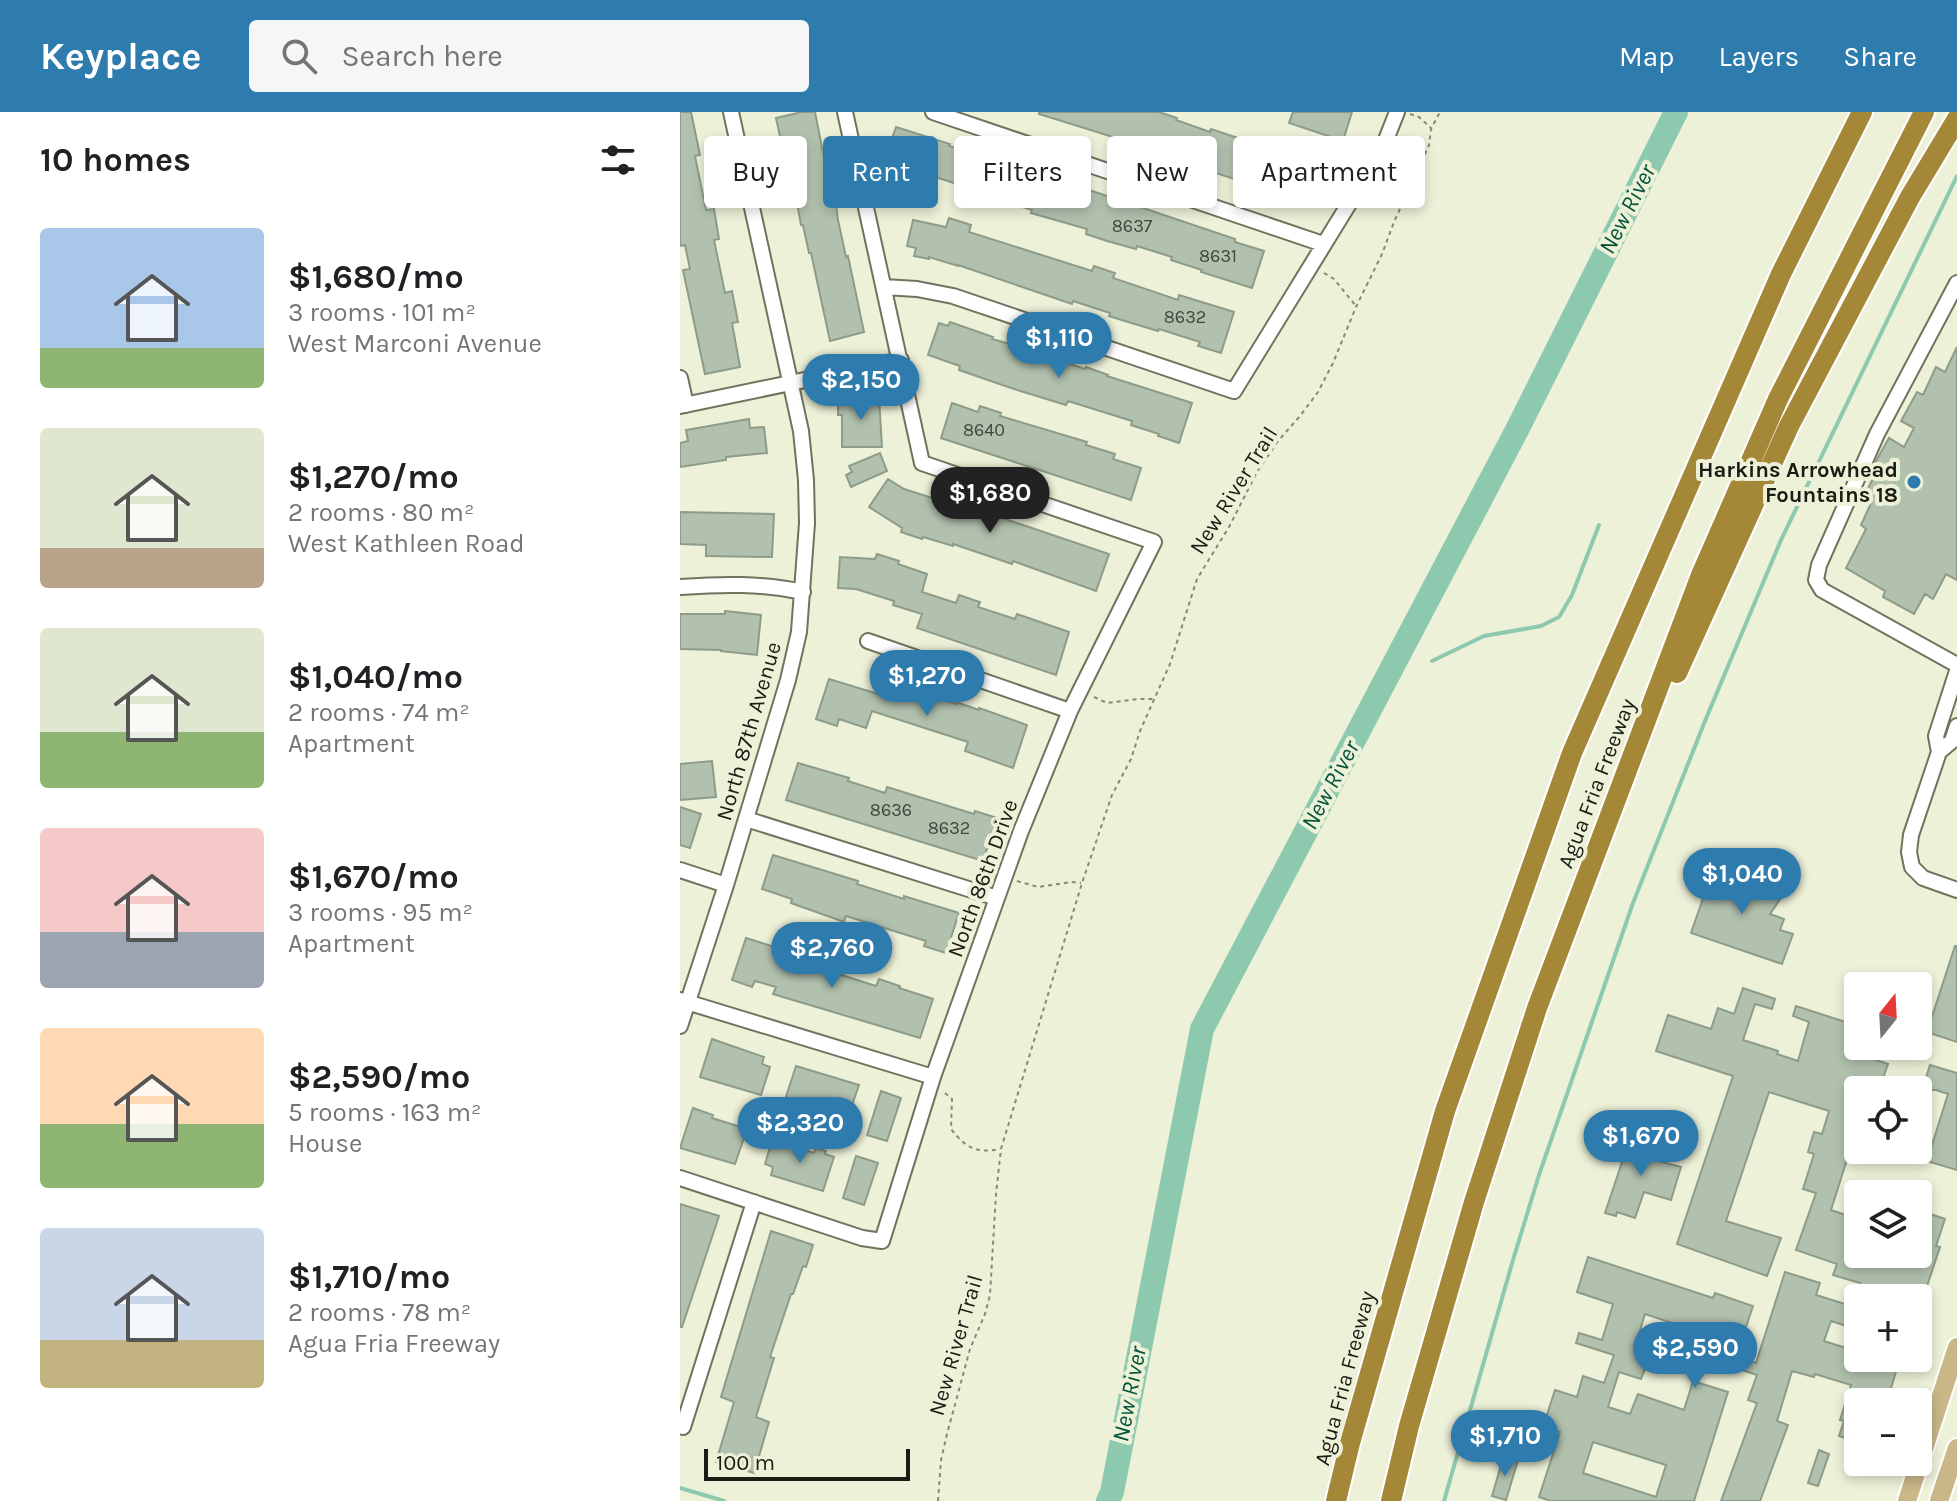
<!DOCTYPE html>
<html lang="en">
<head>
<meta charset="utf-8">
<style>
	body { margin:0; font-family:Karla,sans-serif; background:#f6f6f6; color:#202124; height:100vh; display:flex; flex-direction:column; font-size:30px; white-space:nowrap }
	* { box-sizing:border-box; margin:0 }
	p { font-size:26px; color:#757577 }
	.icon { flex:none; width:44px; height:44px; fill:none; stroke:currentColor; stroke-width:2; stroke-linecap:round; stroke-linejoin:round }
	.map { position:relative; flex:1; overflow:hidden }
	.sheet { display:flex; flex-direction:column; background:#fff; width:680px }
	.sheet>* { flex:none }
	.top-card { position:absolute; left:24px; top:24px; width:760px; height:72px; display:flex; gap:16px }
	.needle { width:52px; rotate:18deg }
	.tools { position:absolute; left:1164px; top:860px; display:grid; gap:16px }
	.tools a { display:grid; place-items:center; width:88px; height:88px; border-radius:8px; background:#fff; box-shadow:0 4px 12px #0003; font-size:40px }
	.scale { position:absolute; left:24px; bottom:20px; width:206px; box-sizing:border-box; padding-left:8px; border:4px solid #1b1c13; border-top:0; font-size:22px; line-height:28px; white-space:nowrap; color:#1b1c13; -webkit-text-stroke:6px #edf1d8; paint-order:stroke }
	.price { position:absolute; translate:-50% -68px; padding:0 18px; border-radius:28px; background:#2e7bad; color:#fff; font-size:26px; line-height:52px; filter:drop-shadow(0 2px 4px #0008) }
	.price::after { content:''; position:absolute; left:50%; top:48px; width:24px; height:18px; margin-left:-12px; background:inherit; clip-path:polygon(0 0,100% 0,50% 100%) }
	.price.on { background:#222; color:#fff }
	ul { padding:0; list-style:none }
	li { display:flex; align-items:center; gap:24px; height:200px; padding:0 40px }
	li span { display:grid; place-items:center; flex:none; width:224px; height:160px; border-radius:8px; color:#555 }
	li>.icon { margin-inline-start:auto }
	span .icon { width:96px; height:96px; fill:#fffc; stroke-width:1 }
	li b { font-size:34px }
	h2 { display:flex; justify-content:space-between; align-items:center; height:96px; padding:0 40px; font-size:34px }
	.pill { padding:0 28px; border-radius:8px; background:#fff; box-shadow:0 4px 12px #0003; font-size:28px; line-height:72px }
	.pill.on { background:#2e7bad; color:#fff }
	header { display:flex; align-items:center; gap:48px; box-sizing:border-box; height:112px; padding:0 40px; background:#2e7bad; color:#fff }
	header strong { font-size:38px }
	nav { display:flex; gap:44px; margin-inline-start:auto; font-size:28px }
	.search { width:560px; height:72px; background:#f6f6f6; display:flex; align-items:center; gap:20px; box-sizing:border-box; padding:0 28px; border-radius:8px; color:#757577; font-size:30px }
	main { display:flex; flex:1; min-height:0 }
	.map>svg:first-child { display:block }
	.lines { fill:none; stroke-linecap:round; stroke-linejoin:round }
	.stream { stroke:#8dc9ae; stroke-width:4 }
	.river { stroke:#8dc9ae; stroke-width:24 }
	.building { fill:#b2c1ae; stroke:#8d9c89; stroke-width:2; fill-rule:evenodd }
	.minor-casing { stroke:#70735d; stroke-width:18 }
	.major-casing { stroke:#fff; stroke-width:22 }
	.highway-casing { stroke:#fff; stroke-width:24 }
	.path { stroke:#878978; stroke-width:2; stroke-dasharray:4 4; stroke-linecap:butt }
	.minor { stroke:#fff; stroke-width:14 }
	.major { stroke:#c9b788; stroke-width:18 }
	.highway { stroke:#a58738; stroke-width:20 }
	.poi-dot { fill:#2e7bad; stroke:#edf1d8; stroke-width:3 }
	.labels { text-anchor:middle; stroke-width:8; stroke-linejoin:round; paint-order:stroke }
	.number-label { font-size:18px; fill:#41453a }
	.poi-label { font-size:22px; font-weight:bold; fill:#1b1c13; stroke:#edf1d8; text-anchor:end }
	.street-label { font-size:22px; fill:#1b1c13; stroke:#edf1d8 }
	.water-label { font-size:24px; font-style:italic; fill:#02543b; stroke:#edf1d8 }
</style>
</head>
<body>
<header>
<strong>Keyplace</strong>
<div class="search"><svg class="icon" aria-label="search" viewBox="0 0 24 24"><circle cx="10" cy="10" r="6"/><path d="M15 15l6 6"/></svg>Search here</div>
<nav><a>Map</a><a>Layers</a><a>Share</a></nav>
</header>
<main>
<section class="sheet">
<h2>10 homes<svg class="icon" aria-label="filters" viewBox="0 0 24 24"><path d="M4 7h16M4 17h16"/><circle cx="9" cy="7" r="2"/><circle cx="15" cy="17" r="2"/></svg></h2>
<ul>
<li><span style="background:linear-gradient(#a9c7e8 75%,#8fb573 0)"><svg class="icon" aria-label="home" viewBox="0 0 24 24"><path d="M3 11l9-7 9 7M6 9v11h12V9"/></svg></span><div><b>$1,680/mo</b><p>3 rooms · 101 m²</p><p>West Marconi Avenue</p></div></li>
<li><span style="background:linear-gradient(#dfe7d0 75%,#b9a48a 0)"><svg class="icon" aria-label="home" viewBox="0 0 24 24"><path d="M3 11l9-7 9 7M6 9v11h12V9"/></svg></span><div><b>$1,270/mo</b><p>2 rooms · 80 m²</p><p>West Kathleen Road</p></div></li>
<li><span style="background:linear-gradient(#dfe7d0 65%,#8fb573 0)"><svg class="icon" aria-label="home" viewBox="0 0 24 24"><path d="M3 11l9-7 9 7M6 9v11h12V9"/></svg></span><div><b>$1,040/mo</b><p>2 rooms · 74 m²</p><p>Apartment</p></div></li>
<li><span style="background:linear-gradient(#f6c9c9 65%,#9aa5b1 0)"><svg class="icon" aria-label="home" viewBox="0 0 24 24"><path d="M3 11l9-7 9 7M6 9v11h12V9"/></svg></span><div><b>$1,670/mo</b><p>3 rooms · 95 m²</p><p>Apartment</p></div></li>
<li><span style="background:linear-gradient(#ffd9b3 60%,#8fb573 0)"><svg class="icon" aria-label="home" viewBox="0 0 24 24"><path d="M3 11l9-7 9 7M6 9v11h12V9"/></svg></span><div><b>$2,590/mo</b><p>5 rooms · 163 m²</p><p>House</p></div></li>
<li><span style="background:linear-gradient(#c9d6e8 70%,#c2b280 0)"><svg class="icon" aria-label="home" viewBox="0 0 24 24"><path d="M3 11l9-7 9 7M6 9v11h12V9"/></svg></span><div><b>$1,710/mo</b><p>2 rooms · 78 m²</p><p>Agua Fria Freeway</p></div></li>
</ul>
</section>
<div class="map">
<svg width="1277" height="1389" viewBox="0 0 1277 1389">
	<rect width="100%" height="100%" fill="#edf1d8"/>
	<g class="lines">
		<!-- stream -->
		<path class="stream" d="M752,549L804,524L861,514L879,505L892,483L919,413
			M0,1376L44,1389
			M764,1389L833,1148L859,1063L953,791L1025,609L1101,428L1277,64"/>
		<!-- river -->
		<path class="river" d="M428,1389L432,1380L522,917L838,316L996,0"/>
	</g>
	<!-- building -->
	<path class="building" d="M0,0H11L20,43L15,44L26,98L34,97L39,127L34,128L45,181L52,179L58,210L52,211L60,255L25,262L3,158L10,157L5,133L0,134Z
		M122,0H135L147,61L149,60L155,84L158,108L166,145L168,144L184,220L150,229L131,141H129L123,113H121L117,91H119L110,55L107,56L96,6Z
		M359,0H479L497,6L496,8L530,20L531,17L645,55L633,93L433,27V25L359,2Z
		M613,0H672L663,29L609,11Z
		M216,15L270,32L269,34L304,45V43L469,98L555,127V130L584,139L572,176L521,160L522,158L491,148L492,145L457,134L456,137L427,129L406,122L407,117L351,101L352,98L314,86L313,88L292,81L293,77L252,64L250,70L202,56Z
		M269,106L291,113L289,120L412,159L414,154L435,161L433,166L498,188L499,183L554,200L541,241L518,234L520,230L479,217L478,219L448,210L429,204L430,201L393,189L392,192L278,153V154L249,145V147L234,144L236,136L227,134L233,108L266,115Z
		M270,210L313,225L312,227L369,243L368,245L405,257L406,255L428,263L427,264L512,291L499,331L478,324L479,322L451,313L452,309L388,289L386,293L334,277L279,258L280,254L248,243L259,211L268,214Z
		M1277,235V468L1266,462L1253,487L1245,482L1234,502L1203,485L1205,479L1166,456L1186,417L1181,413L1192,389L1184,384L1198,357L1194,354L1195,351L1209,326L1224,335L1234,316L1221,309L1237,280L1243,283L1256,255L1265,260Z
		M164,283H187V286H199L202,335H162V303H158V293H164Z
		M272,291L298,300L300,294L321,301L320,304L407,330L406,333L435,342L433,347L461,356L451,388L261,326Z
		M69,307L70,316L84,315L87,341L46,345V348L0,355V331L8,329L6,318Z
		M200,341L207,359L171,375L166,363L172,360L169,354Z
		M208,367L224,377L265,390L266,387L429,442L416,479L333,449L332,452L273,432V434L243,425L242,427L221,420L222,416L189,395Z
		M0,400L94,402L92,445L26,444V433L0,432Z
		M197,442L219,449L218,452L247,462L242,480L276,491L279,483L300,490L298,495L335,507L337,502L389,520L376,563L237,516L242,502L213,493L214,489L176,477L158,476L160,445L195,447Z
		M45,499L81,503L77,543L41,539V538L0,537V502H45Z
		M149,567L208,585L213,569L227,574V576L276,592V590L299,598V596L347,613L333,656L285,639L288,630L192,599L186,616L159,607L157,614L136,607Z
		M32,649L36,685L0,688V652Z
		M118,651L169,666L168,669L205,681L207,675L294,702L295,699L317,706L303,749L106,688Z
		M0,695L21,702L10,736L0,733Z
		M93,743L178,769L177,772L224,787V784L279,801L266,841L244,834L246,829L166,804L164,810L111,791L112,787L82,777Z
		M1034,755L1089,774L1103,783L1090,802L1104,807L1100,818L1113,822L1102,852L1011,821Z
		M66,826L120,843L118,849L196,874L199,867L220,874L219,876L253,887L240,926L93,882L96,875L75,869L72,875L52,868Z
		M1275,834H1277V930L1247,920Z
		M1063,876L1095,887L1092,897L1075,892L1063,928L1098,939L1097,942L1118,949L1129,910L1113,904L1116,894L1178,914V942L1208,952L1199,978H1178V1013L1151,1098L1178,1107V1125L1172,1142H1238V1098L1265,1107L1256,1134L1260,1135L1243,1186H1175L1180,1171L1153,1163L1157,1152L1116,1138L1136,1081L1123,1077L1134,1042L1128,1040L1134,1020L1142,1022L1149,999L1089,980L1046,1109L1101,1126L1087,1164L997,1132L1053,964L976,939L988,903L1031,917L1038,896L1054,902Z
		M32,927L84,945L82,952L90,955L81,983L20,965Z
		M1250,953L1277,961V1058L1247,1049L1268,982L1256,978H1242Z
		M116,954L179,973L166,1011L126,998L125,1001L103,994Z
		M201,979L221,986L207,1029L187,1023Z
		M13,996L33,1003L32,1006L67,1017L55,1052L0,1036Z
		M952,1020L963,1023L961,1028L980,1034L975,1048L1001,1055L991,1088L964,1080L955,1106L937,1100L936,1104L925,1101Z
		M92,1028L134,1041L136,1036L146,1039L145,1042L154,1045L143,1079L91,1063L93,1055L85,1052Z
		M176,1044L198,1051L184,1093L163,1086Z
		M0,1092L39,1104L2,1215H0Z
		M91,1119L133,1133L126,1155L123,1154L113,1182H111L90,1245L94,1246L76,1305L89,1310L74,1361L36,1350L54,1290L41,1285Z
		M908,1145L1033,1186L1035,1181L1073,1194L1056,1245L1076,1251L1105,1160L1140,1171L1136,1183L1178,1196V1211L1176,1217L1151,1209L1144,1229L1169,1237L1166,1246H1220L1207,1290H1178V1330L1159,1324L1164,1309L1160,1308L1171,1273L1135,1262L1134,1265L1112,1259L1097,1309L1108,1313L1080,1389H1041L1077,1291L1068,1288L1077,1263L985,1232L992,1211L965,1202L954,1238L970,1244L961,1267L939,1260L928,1295L950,1302L958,1282L1004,1298L1013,1269L1048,1280L1014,1389H871L859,1385L880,1320L863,1315L875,1278L897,1285L903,1264L924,1271L934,1243L896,1231L899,1221L922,1228L933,1192L897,1180ZM913,1330L986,1353L976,1385L903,1361Z
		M1139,1338L1149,1342L1138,1374L1128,1371Z
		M824,1343L838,1348L826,1388L812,1384Z"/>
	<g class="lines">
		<!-- minor casing -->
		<g class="minor-casing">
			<path id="minor" d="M253,0L643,132
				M1277,171L1197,322L1139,453L1136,468L1142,478L1277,553
				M204,175L237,177L273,184L554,279L702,38L717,0
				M0,266L6,293
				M0,294L221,248
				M0,475C42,472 82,471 123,480
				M188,529L390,599
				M1277,559L1256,624L1259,640L1231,723L1229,740L1232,755L1243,766L1277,778
				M1259,640L1272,629L1277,614
				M66,707L317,786
				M0,758L46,773
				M0,888L253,965
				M0,914L46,773L108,568L119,520L127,411L126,368L121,319L51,0
				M0,1066L182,1126L202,1129L253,965L341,719L390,599L474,430L242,351L165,0
				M3,1315L74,1090"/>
		</g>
		<!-- major casing -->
		<g class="major-casing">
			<path id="major" d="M1227,1389L1277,1235
				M1259,1389L1277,1336"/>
		</g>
		<!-- highway casing -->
		<g class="highway-casing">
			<path id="highway" d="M997,561L1109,314L1230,85L1277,7
				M656,1389L670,1331L765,999L892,641L1101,162L1182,0
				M711,1389L729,1314L794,1090L857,896L1021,463L1098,287L1244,0"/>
		</g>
		<!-- path -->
		<path class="path" d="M730,2L739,5L751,16
			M644,161L654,167L676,194
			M414,585L427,591L459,587H474
			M337,769L358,775L392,770L401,771
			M265,981L272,987L271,1017C285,1035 296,1042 320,1037
			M258,1389L261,1348L267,1322L290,1237L305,1202L310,1183L316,1082L321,1037L402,771L432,683L451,647L460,619L490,552L517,467L549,415L577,360L598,329L620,304L638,280L653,251L676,195L702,142L714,110L749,33L751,17L760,0"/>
		<!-- minor -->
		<use href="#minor" class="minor"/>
		<!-- major -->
		<use href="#major" class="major"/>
		<!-- highway -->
		<use href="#highway" class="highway"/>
	</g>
	<!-- markers -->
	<circle class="poi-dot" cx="1234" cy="370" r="8"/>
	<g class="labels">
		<!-- number labels -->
		<g class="number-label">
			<text x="452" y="120">8637</text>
			<text x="538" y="150">8631</text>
			<text x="505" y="211">8632</text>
			<text x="304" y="324">8640</text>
			<text x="211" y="704">8636</text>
			<text x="269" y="722">8632</text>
		</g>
		<!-- poi labels -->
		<g class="poi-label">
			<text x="1218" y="365">Harkins Arrowhead<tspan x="1218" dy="25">Fountains 18</tspan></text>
		</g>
		<!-- street labels -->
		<g class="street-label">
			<text transform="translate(553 378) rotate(-58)" y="8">New River Trail</text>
			<text transform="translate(68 619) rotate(-74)" y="8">North 87th Avenue</text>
			<text transform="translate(916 671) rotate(-69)" y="8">Agua Fria Freeway</text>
			<text transform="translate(302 766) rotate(-70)" y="8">North 86th Drive</text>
			<text transform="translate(275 1233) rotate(-74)" y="8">New River Trail</text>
			<text transform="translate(664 1266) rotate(-75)" y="8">Agua Fria Freeway</text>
		</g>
		<!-- water labels -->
		<g class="water-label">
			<text transform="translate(947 97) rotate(-63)" y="8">New River</text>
			<text transform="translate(650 673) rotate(-62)" y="8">New River</text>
			<text transform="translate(449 1282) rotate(-79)" y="8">New River</text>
		</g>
	</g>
</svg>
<div class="tools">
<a><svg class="needle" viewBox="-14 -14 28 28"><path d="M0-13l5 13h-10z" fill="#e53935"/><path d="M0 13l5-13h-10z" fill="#757577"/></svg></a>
<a><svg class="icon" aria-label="locate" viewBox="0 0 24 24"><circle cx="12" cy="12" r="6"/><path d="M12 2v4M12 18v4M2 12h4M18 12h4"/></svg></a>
<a><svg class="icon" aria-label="layers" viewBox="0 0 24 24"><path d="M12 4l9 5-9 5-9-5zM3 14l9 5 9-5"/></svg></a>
<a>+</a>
<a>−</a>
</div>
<div class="scale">100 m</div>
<b class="price" style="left:379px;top:268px">$1,110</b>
<b class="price" style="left:181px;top:310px">$2,150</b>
<b class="price on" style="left:310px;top:423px">$1,680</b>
<b class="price" style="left:247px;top:606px">$1,270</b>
<b class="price" style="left:1062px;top:804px">$1,040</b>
<b class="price" style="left:152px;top:878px">$2,760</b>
<b class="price" style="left:120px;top:1053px">$2,320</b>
<b class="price" style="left:961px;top:1066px">$1,670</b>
<b class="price" style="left:1015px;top:1278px">$2,590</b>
<b class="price" style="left:825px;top:1366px">$1,710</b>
<div class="top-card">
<a class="pill">Buy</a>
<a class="pill on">Rent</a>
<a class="pill">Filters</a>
<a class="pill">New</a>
<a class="pill">Apartment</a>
</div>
</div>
</main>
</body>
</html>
